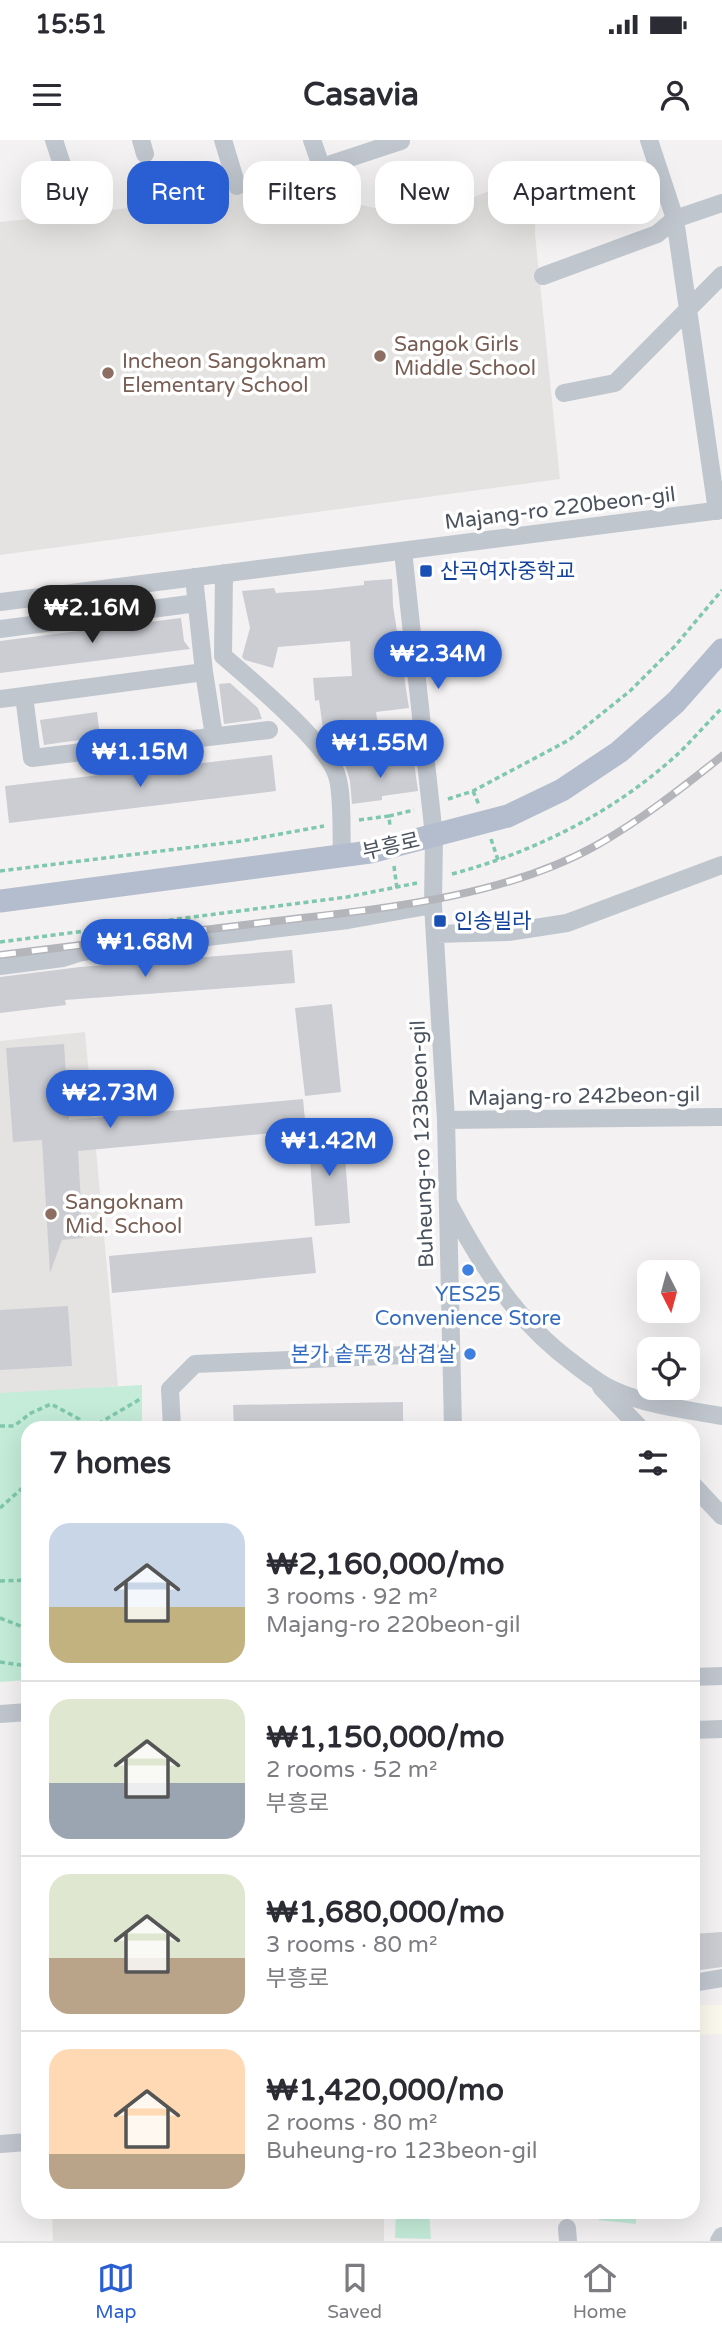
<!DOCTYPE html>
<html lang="en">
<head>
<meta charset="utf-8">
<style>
	body { margin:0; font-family:"Varela Round","Noto Sans KR",sans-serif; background:#f7f7f7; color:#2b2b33; height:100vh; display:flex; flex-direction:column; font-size:26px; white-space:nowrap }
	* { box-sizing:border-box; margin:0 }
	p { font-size:23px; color:#7c7c81 }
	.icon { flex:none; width:38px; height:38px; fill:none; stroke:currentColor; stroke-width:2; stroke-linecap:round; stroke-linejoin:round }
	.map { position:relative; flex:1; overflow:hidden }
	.side { position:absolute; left:21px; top:1281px; width:679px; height:798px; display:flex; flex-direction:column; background:#fff; border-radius:21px; box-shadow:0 7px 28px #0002 }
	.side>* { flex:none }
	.hud { position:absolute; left:21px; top:21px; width:681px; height:63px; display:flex; gap:14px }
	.needle { width:46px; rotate:174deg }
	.buttons { position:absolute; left:637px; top:1120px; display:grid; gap:14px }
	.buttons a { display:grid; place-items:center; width:63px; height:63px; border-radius:14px; background:#fff; box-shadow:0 7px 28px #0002; font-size:35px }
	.price { position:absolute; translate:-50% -60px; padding:0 16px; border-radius:24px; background:#2a5fd4; color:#fff; font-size:23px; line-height:46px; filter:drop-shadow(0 2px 4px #0008) }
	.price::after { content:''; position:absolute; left:50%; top:42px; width:21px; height:16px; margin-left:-10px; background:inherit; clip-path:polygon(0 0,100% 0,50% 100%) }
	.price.current { background:#222; color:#fff }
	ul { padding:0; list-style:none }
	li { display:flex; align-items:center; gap:21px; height:175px; padding:0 28px }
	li+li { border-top:2px solid #e1e1e2 }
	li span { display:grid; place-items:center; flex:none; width:196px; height:140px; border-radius:21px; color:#555 }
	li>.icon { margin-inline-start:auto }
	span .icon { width:84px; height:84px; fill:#fffc; stroke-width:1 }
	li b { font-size:30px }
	h2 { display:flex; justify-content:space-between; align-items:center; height:84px; padding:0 28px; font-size:30px }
	.chip { padding:0 24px; border-radius:21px; background:#fff; box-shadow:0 7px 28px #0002; font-size:24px; line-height:63px }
	.chip.current { background:#2a5fd4; color:#fff }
	.status { display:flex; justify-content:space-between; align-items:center; height:49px; padding:0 35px; background:#fff; direction:ltr }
	.status svg { height:19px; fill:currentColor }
	header { display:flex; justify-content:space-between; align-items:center; height:91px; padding:0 28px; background:#fff; font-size:32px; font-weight:700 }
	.tab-bar { display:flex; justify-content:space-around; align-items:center; height:98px; border-top:2px solid #e1e1e2; background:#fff; font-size:19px; color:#7c7c81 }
	.tab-bar a { display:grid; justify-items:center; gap:4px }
	.tab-bar .current { color:#2a5fd4 }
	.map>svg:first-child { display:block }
	.commercial { fill:#fbf9ed }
	.education { fill:#e4e3e2 }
	.green { fill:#c4ecd9 }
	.building { fill:#cbcdd3 }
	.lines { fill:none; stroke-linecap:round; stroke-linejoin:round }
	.path { stroke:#7fc7ad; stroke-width:3.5; stroke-dasharray:5 3.5; stroke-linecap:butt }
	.minor { stroke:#c0c6ce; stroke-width:18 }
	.major { stroke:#b4bdcd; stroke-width:23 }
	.rail-casing { stroke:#b4b5ba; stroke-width:8 }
	.rail { stroke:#fff; stroke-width:5; stroke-dasharray:16; stroke-linecap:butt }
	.education-dot { fill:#8d6e63; stroke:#fff; stroke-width:2.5 }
	.transit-dot { fill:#1a4fb4; stroke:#fff; stroke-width:2.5 }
	.shop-dot { fill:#3f7fe0; stroke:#fff; stroke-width:2.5 }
	.labels { text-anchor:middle; stroke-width:7; stroke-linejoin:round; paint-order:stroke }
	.education-label { font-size:21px; fill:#785e54; stroke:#fff; text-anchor:start }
	.street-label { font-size:21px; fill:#4a525d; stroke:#fff }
	.transit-label { font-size:21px; fill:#164399; stroke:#fff; text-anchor:start }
	.shop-label { font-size:21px; fill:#366cbe; stroke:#fff }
</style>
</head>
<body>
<div class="status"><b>15:51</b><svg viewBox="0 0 49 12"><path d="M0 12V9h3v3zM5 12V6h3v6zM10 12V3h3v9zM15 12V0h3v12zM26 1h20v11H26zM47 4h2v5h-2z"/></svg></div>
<header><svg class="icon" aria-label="menu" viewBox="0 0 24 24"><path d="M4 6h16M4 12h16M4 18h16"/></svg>Casavia<svg class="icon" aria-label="person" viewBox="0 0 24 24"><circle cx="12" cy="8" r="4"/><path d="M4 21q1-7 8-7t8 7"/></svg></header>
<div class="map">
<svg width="722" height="2101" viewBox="0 0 722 2101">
	<rect width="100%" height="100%" fill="#f3f1f1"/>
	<!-- commercial -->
	<path class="commercial" d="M693,1865H722V1894L693,1895Z"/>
	<!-- education -->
	<path class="education" d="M536,33L535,94L560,339L0,415V82L194,61L253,41L420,78Z
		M85,892L118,1246L0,1255V901Z
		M52,2072H384V2101H53Z"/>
	<!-- green -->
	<path class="green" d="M142,1245V1288H28V1540L0,1542V1253Z
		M396,2072H429L431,2099L395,2098Z
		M599,2072H636V2084L599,2080Z"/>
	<!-- building -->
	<path class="building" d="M392,439L393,466L409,568L376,572L379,591L328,600L324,596L319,560L315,561L313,538L352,536L350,501L278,507L273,528L245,520L242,517L250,488L242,451L274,448L276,453L319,450L364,445V441Z
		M181,478L184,501L190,509L0,533V501Z
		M230,543L258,568L262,579L224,584L219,544Z
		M97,572L100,597L44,605L40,580Z
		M272,615L276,651L9,683L5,646Z
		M377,620L378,624L414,622L418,651L382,656V660L352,664L350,641L345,624Z
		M292,810L295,843L65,860L66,865L0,873V837L80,827Z
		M332,864L341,952L305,956L295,868Z
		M64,904L69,980L303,959L306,990L78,1011L83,1098L62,1100L50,1133L42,1000L13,1002L6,908Z
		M343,991L350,1083L315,1086L308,994Z
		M312,1097L316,1133L112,1153L109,1116Z
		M68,1166L72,1226L0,1230V1170Z
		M403,1262V1288H234L233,1265Z
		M722,1792V1827L693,1831V1794Z"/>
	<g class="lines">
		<!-- path -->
		<path class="path" d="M473,651L479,665
			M448,659L473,651L569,600L630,551L675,506L722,450
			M389,676L414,670
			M359,680L389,676L390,687
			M491,699L498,720
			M394,726L397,749
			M0,731L242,701L324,686
			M452,734C535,712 617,671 681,611C695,597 708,582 722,568
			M0,802L347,757L417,743
			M0,1286H14L31,1273L51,1264L79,1279L84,1288
			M91,1288L142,1258
			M0,1368L28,1343
			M0,1441L28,1440
			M0,1478L28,1489
			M0,1522L28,1526"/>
		<!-- minor -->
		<path class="minor" d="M54,0L76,68
			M141,0L145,14
			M223,0L237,46
			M312,0L334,63
			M649,0L675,79L717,371
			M322,27L401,1
			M543,136L657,94L675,79L722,63
			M564,253L615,243L722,135
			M403,411L434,696L433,765L446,980L453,1288
			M224,433L223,516C250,539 328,604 337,636C343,654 341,696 342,716
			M194,437L204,532L24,556L32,618L269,590
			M0,462L722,370
			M0,489L197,463
			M204,532L214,596
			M0,559L24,556
			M435,794L508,792L567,783L722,725
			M0,826L63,818L82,812L348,780L433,765
			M446,980L722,977
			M449,1064C482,1126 516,1181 573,1223C586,1233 598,1243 613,1250C646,1265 687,1270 722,1276
			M601,1247L640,1288
			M172,1288L170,1249L195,1224L451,1213
			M693,1345L722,1376
			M693,1537L722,1536
			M0,1574L28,1572
			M693,1590L722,1589
			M693,1843L722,1838
			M0,2004L28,2002
			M567,2088L568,2101
			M719,2101L722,2096"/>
		<!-- major -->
		<path class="major" d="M0,761L370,712L508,676L562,650L619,612L676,562L722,510"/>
		<!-- rail casing -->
		<g class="rail-casing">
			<path id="rail" d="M0,815C89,804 179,793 268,782C376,769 501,759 597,705C641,680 682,648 722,616"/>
		</g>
		<!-- rail -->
		<use href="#rail" class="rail"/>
	</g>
	<!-- markers -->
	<g class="education-dot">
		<circle cx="380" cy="216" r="7"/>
		<circle cx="108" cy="233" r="7"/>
		<circle cx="51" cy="1074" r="7"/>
	</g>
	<g class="transit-dot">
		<rect x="419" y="424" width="14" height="14" rx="3.5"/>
		<rect x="433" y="774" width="14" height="14" rx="3.5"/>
	</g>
	<g class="shop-dot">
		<circle cx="468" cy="1130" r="7"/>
		<circle cx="470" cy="1214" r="7"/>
	</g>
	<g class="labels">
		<!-- education labels -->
		<g class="education-label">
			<text x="394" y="211">Sangok Girls<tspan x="394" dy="24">Middle School</tspan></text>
			<text x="122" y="228">Incheon Sangoknam<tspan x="122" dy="24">Elementary School</tspan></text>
			<text x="65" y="1069">Sangoknam<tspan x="65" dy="24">Mid. School</tspan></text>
		</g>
		<!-- street labels -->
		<g class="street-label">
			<text transform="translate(560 368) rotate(-7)" y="7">Majang-ro 220beon-gil</text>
			<text transform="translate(391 706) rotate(-13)" y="7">부흥로</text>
			<text transform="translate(584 956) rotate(-1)" y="7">Majang-ro 242beon-gil</text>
			<text transform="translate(422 1004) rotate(-92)" y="7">Buheung-ro 123beon-gil</text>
		</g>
		<!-- transit labels -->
		<g class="transit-label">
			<text x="440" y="438">산곡여자중학교</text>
			<text x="454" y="788">인송빌라</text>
		</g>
		<!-- shop labels -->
		<g class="shop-label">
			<text x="468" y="1161">YES25<tspan x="468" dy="24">Convenience Store</tspan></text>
			<text x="456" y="1221" text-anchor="end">본가 솥뚜껑 삼겹살</text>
		</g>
	</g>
</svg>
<div class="buttons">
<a><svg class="needle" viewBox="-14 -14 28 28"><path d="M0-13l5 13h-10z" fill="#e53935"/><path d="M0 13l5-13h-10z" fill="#7c7c81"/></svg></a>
<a><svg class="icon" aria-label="locate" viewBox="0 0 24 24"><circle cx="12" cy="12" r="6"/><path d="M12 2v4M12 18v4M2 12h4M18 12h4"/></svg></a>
</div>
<b class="price current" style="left:92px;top:505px">₩2.16M</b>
<b class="price" style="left:438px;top:551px">₩2.34M</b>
<b class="price" style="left:380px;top:640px">₩1.55M</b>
<b class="price" style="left:140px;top:649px">₩1.15M</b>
<b class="price" style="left:145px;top:839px">₩1.68M</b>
<b class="price" style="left:110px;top:990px">₩2.73M</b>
<b class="price" style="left:329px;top:1038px">₩1.42M</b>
<div class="hud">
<a class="chip">Buy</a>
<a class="chip current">Rent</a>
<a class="chip">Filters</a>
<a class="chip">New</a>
<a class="chip">Apartment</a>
</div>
<section class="side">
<h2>7 homes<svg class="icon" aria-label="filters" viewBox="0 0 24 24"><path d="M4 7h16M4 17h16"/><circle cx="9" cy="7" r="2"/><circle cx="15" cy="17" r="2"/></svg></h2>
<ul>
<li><span style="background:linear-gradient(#c9d6e8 60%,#c2b280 0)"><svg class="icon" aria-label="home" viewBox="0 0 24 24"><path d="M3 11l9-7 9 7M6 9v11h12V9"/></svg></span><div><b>₩2,160,000/mo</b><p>3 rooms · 92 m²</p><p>Majang-ro 220beon-gil</p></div></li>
<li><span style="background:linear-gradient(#dfe7d0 60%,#9aa5b1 0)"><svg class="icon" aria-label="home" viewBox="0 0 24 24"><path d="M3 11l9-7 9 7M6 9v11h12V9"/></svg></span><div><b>₩1,150,000/mo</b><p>2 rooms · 52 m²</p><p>부흥로</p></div></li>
<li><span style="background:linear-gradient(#dfe7d0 60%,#b9a48a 0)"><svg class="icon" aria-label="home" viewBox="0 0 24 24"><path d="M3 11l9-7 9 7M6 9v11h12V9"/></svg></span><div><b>₩1,680,000/mo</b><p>3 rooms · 80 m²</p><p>부흥로</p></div></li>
<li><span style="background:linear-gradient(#ffd9b3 75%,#b9a48a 0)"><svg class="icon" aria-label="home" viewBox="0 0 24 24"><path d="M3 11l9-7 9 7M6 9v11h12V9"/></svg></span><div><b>₩1,420,000/mo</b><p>2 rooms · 80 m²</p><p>Buheung-ro 123beon-gil</p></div></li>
</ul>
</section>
</div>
<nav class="tab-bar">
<a class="current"><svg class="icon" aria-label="map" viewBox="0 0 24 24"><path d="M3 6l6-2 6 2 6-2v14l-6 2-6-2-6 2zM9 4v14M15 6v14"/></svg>Map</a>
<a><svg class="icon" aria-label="saved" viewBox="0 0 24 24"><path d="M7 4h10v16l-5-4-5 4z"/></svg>Saved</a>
<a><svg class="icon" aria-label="home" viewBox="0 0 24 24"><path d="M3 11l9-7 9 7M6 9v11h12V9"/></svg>Home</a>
</nav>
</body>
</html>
